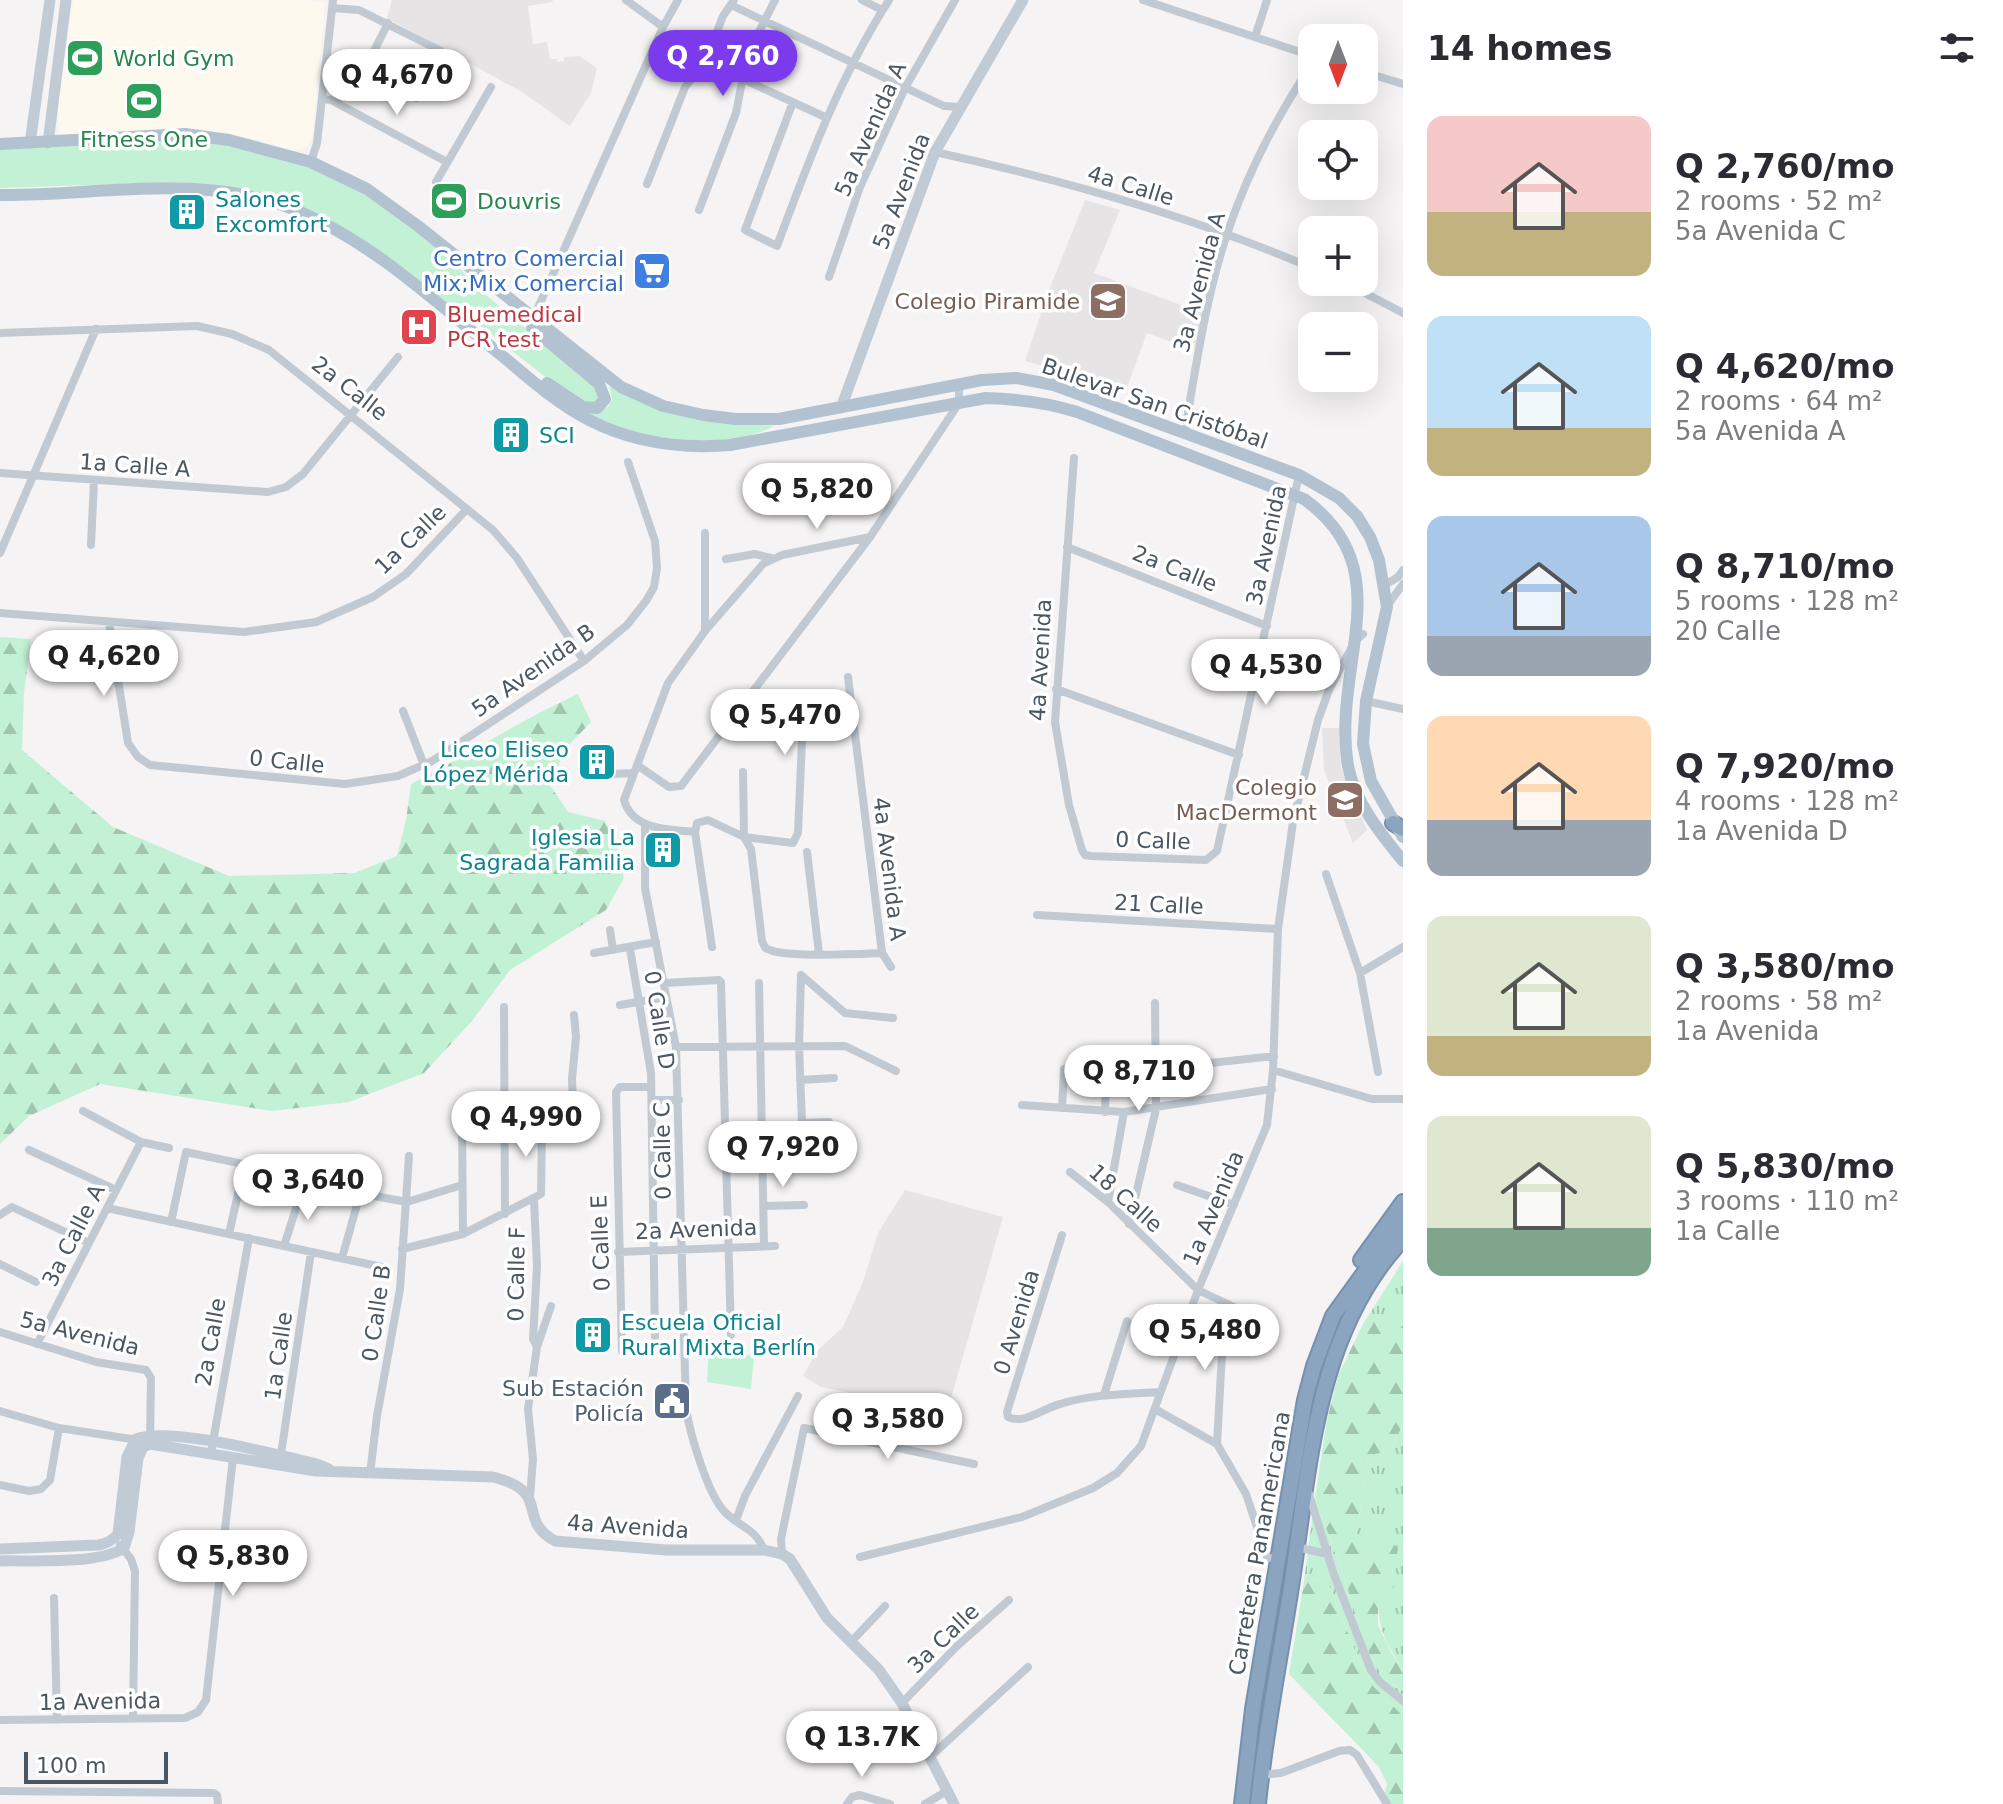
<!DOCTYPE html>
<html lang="en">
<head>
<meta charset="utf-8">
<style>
	body { margin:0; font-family:"DejaVu Sans",sans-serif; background:#f2f2f3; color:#2b2b33; height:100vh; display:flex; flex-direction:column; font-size:30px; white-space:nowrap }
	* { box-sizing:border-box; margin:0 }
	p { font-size:26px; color:#7c7c81 }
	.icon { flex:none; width:44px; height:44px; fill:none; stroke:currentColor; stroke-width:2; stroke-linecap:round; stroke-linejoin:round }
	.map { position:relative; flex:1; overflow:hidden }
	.drawer { display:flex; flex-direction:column; background:#fff; width:600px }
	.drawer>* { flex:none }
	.needle { width:52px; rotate:180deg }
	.tools { position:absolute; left:1298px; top:24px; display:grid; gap:16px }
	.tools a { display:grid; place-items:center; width:80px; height:80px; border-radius:16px; background:#fff; box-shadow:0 8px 32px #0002; font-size:40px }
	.scale { position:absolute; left:24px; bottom:20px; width:144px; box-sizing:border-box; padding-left:8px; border:4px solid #4a5661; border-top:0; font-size:22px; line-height:28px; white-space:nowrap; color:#4a5661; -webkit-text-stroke:6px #fff; paint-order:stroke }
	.price { position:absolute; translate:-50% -68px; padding:0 18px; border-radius:28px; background:#fff; color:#222; font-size:26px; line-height:52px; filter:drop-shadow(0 2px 4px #0008) }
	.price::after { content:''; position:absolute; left:50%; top:48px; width:24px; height:18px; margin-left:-12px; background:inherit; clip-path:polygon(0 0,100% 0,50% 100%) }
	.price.on { background:#7c3aed; color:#fff }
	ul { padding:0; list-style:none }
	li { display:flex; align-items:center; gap:24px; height:200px; padding:0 24px }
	li span { display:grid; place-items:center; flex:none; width:224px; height:160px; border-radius:16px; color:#555 }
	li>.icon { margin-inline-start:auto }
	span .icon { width:96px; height:96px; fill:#fffc; stroke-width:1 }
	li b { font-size:34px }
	h2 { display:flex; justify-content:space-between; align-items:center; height:96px; padding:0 24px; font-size:34px }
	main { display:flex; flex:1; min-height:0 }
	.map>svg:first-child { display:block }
	.commercial { fill:#fdf9ef }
	.education { fill:#e6e4e5 }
	.grass { fill:url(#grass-tufts) }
	.forest { fill:url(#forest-firs) }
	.park { fill:#c3f1d5 }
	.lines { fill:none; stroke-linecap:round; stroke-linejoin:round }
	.highway-casing { stroke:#7690ad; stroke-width:18 }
	.street { stroke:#c1cad2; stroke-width:8 }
	.secondary { stroke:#c1cbd6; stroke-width:11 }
	.primary { stroke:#b3c2d1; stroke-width:12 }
	.highway { stroke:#8ba5c1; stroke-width:14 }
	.labels { text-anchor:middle; stroke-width:7; stroke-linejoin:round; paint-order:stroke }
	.leisure-label { font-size:22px; fill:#27864d; stroke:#fff; text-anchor:start }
	.street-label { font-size:22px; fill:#4a5661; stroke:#fff }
	.culture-label { font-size:22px; fill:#0d838f; stroke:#fff; text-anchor:start }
	.shop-label { font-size:22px; fill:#366cbe; stroke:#fff; text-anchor:end }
	.education-label { font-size:22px; fill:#785e54; stroke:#fff; text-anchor:end }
	.health-label { font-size:22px; fill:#be3a42; stroke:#fff; text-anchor:start }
	.service-label { font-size:22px; fill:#4e5e75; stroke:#fff; text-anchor:end }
</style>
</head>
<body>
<main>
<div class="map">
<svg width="1403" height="1804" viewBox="0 0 1403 1804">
	<defs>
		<pattern id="grass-tufts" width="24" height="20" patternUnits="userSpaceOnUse" patternTransform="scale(2)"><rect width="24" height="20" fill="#c3f1d5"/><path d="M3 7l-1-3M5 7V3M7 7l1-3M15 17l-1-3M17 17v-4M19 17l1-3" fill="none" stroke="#a0c6b0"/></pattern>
		<pattern id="forest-firs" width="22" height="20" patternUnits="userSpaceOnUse" patternTransform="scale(2)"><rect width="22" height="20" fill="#c3f1d5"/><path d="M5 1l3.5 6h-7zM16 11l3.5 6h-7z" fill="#a0c6b0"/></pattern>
	</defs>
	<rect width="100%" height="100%" fill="#f5f3f3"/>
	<!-- commercial -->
	<path class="commercial" d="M73,0H307L325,3L312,140L306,147L293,151L260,140L212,132L65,138L59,135L58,105Z"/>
	<!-- education -->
	<path class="education" d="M392,0H552L553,2L528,6L533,44L547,42L550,59H557V62L564,61V57L579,56L597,68L591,93L570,126L522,92L387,18Z
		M1085,200L1120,210L1094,273L1203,313L1194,350L1147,333L1126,390L1025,361L1049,290Z
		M1322,728H1339L1341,768L1367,830L1353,843L1324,770Z
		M905,1190L1003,1217L947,1412L821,1387L803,1376L817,1351L843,1327L863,1282L878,1233Z"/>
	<!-- grass -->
	<path class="grass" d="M1403,1261V1338V1329L1376,1318L1363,1324Z
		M1403,1424V1669C1388,1648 1378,1629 1378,1602L1394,1586L1356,1538L1368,1455L1391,1450Z
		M1315,1498L1343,1574L1366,1648L1383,1677L1403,1691V1716L1373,1686L1357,1656L1330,1587L1317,1579L1304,1581Z"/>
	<!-- forest -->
	<path class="forest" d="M0,637L31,639L24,693L22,750L113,827L229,876L354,873L397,856L406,820L411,784C468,755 520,720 578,694L591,722L566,748L550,785L568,812L605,821L617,847L624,878L606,910L510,970L472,1021L424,1073L349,1102L272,1111L100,1084L29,1116L0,1144Z
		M1376,1318L1391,1320L1403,1329V1424L1391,1450L1368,1456L1356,1538L1398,1546L1394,1587L1378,1602V1625L1392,1654L1403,1669V1691L1383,1677L1366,1648L1343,1574L1315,1498L1327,1420L1338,1376L1363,1324Z
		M1317,1579L1330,1587L1357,1656L1373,1686L1403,1716V1804H1381L1387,1784L1379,1767L1289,1674L1304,1581Z"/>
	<!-- park -->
	<path class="park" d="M186,138L232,144L310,166L361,191L447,255L479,289L600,391L597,402L591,404L558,387L482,327L384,257L249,191L207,184L173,182L0,188V148Z
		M609,384L740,423L774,426C738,446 669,442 630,431C615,427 602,420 588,414L608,407L612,399Z
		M709,1348L754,1356L751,1389L707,1382Z"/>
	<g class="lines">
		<!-- highway casing -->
		<g class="highway-casing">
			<path id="highway" d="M1393,823L1403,829
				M1361,1260L1403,1202
				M1242,1804L1253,1709L1305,1400L1314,1366L1333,1316L1403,1219
				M1258,1804C1265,1733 1279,1663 1290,1593C1310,1471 1313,1335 1403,1239"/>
		</g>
		<!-- street -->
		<path class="street" d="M626,0L663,27
			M862,0L882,10
			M1143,0L1312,56
			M731,5L944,106L959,107
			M332,8L359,10L441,51L416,98
			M1255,37L1267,0
			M1364,72L1403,84
			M363,73L388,23
			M743,79L825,117
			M322,99L331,100L447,162
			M793,102L745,230L777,246C809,160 839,78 889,0
			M935,152C1063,180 1191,216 1312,268
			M311,162L317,143L333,0
			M436,182L491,87
			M647,184L685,87L704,65L723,16L734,0
			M699,210L736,113L747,56L775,0
			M829,277L860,187L905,88L955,0
			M1344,282L1403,313
			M533,319L663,27L678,0
			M0,333L197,326L232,334L269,350L493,530L517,558L584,661
			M1185,431C1196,365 1206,297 1227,234C1247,174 1277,116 1312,64
			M1074,458L1055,722L1069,805L1082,850L1085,855L1091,856L1206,860L1217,851L1299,475
			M0,473L268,492L286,487L303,474L398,357
			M705,533V631
			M91,545L94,480
			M1067,547L1267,626
			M0,553L96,329
			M726,559L755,554L771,558
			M1385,585L1398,577L1403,570
			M1387,606L1403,584
			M0,613L244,632L316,622L373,597L406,574L467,509
			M109,623L128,743L138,757L150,765L345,784L398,776L432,761L584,661L627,625L646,601L654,587L657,568L655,541L628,462
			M848,677L882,953L891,967
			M1056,689L1239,755
			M1366,701L1403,709
			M815,710L803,717L798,833L793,843L744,837L708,820L697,823L695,832C669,829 633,831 624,800L668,683L705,631L763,564L782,555L870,537
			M403,711L424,765
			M637,765L669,787L681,786L870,537L959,403V383
			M743,772L744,837L751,849L762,941C765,947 764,948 770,950C789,958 859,954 882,953
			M588,775L634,773
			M645,825V888L676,1047L686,1409C690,1433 707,1493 724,1511C738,1527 755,1527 764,1550
			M695,832L712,947
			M807,852L819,954
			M1326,874L1360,973L1378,1072
			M1037,915L1278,929
			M610,930L613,950
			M630,949L651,1073L655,1337
			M594,953L656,942
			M1360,973L1403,947
			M801,975L799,1046L802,1123L829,1122
			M801,975L845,1013L893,1018
			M664,983L719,980L721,982L731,1335
			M759,983L764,1246
			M620,1005L666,997
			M504,1007L505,1214
			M676,1047L845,1046L896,1071
			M1192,1065L1274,1056
			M1273,1070L1372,1099H1403
			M800,1080L834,1078
			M652,1100H679
			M1022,1105L1124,1112L1272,1089
			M1062,1108L1064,1069
			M83,1111L141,1142L169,1148
			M1105,1112L1106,1074
			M462,1122L463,1234
			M29,1150L116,1190
			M762,1166L819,1164
			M1070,1172L1108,1202L1198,1290L1234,1307L1222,1353L1217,1444
			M1177,1185L1234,1205
			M1108,1202L1124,1112
			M764,1206L804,1205
			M107,1208L382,1267
			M0,1215L12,1207L89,1243
			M171,1222L186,1152L281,1172
			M1129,1224L1156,1109L1155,1003
			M229,1234L240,1185
			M1062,1235L1007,1412L1008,1417C1024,1425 1044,1408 1060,1404C1092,1394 1126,1394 1159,1392
			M284,1246L304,1183L407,1202L462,1185
			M402,1249L463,1234L541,1194L542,1130L574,1127L572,1079L576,1037L574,1015
			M618,1252L775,1246
			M342,1258L360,1194
			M0,1264L36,1282
			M0,1332L96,1362L146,1370L151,1378L150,1441
			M37,1344L141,1142
			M537,1347L551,1306
			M622,1351L616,1092L620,1087H651
			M1104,1395L1127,1321
			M1155,1409L1217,1444L1246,1494L1267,1557L1279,1560
			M0,1411L59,1428L138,1440
			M211,1453L249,1238
			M280,1461L311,1252
			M370,1474L377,1416L400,1289L409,1156
			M0,1485L29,1491L41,1489L50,1480L59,1428
			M1308,1491L1333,1572L1371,1670L1380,1682L1403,1701
			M530,1497L533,1459L528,1409L537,1347L533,1339L537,1267L534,1199
			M736,1520L745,1496L798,1396
			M120,1545L131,1559L135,1571L133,1719
			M1297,1547L1327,1554
			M782,1554L781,1539L804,1428L974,1464
			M860,1557L1022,1517L1093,1488L1117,1473L1141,1446L1198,1290L1267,1125L1273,1070L1278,929L1293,822L1318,720L1329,690L1355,641L1363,634
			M54,1598L57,1720
			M851,1642L885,1606
			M902,1703L956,1647L1009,1600
			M0,1720L185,1718L198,1712L206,1700L233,1458
			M930,1757L1028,1667
			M1261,1775L1281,1773L1339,1751L1350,1750L1357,1755L1387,1804
			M0,1791L214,1793L217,1795L218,1804
			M847,1804L852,1797L860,1795L890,1804
			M925,1804L947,1791"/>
		<!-- secondary -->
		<path class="secondary" d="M30,143L50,0
			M48,143L66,0
			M841,408L935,152L1023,0
			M0,1549L98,1545C106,1544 112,1541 118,1534L127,1457L136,1439C171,1426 277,1455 317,1464L329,1469
			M0,1561C32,1560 98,1565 124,1548L129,1532L138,1458L143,1447L150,1444L316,1471L493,1477C553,1492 515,1519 555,1541L666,1550H764L782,1554L790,1559L827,1618L879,1670L902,1703L954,1804"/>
		<!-- primary -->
		<path class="primary" d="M0,144L185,134L229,140L311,162L367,189L418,226L621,387L663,406L703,415L735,419H779L982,380L1016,378L1054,385L1299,475L1339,498L1357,516L1370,537L1379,560L1387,607L1366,701L1363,744L1371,781L1403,837
			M0,195C100,196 205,171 300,212C377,245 441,307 506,359C532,381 558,404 589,420C632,442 682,449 730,445L986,398C1018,399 1046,402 1077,412L1304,499C1403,570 1331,665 1348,766C1355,802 1380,833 1403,861
			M532,328L599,384L605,399L597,408L583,407L547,383"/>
		<!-- highway -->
		<use href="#highway" class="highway"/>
	</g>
	<!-- icons -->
	<defs>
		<g id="stadium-square" transform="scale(2)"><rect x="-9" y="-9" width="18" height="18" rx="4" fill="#2e9e5b" stroke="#fff"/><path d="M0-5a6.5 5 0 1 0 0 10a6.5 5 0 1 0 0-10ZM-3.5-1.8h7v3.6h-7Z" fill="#fff"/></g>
		<g id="building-square" transform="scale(2)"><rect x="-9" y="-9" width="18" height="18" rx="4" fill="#0f9aa8" stroke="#fff"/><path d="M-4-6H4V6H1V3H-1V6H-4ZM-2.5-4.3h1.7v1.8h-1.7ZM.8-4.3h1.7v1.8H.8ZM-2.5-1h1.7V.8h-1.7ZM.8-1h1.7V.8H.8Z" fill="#fff"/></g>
		<g id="supermarket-square" transform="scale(2)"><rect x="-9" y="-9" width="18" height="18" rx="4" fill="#3f7fe0" stroke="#fff"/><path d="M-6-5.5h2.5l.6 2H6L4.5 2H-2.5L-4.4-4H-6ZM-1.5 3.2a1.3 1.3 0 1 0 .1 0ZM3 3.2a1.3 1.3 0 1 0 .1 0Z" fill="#fff"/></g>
		<g id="school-square" transform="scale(2)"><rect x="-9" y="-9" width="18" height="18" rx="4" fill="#8d6e63" stroke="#fff"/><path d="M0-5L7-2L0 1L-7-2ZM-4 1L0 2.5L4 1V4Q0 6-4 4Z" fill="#fff"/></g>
		<g id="hospital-square" transform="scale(2)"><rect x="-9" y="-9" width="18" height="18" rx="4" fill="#e0444e" stroke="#fff"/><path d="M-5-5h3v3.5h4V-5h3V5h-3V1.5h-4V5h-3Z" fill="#fff"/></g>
		<g id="civic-square" transform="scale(2)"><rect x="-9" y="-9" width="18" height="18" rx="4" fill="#5c6f8a" stroke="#fff"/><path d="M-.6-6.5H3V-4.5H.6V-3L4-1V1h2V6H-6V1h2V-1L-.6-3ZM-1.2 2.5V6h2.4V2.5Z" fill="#fff"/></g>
	</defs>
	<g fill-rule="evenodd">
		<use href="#stadium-square" x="85" y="58"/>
		<use href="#stadium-square" x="144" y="101"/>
		<use href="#stadium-square" x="449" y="201"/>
		<use href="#building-square" x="187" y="212"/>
		<use href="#supermarket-square" x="652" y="271"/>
		<use href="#school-square" x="1108" y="301"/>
		<use href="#hospital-square" x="419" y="327"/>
		<use href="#building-square" x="511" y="435"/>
		<use href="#building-square" x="597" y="762"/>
		<use href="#school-square" x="1345" y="800"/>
		<use href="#building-square" x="663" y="850"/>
		<use href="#building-square" x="593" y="1335"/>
		<use href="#civic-square" x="672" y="1401"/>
	</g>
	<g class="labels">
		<!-- leisure labels -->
		<g class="leisure-label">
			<text x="113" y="66">World Gym</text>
			<text x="144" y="147" text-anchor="middle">Fitness One</text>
			<text x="477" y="209">Douvris</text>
		</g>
		<!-- street labels -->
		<g class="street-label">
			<text transform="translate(870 129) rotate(-66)" y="8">5a Avenida A</text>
			<text transform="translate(1131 185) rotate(17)" y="8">4a Calle</text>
			<text transform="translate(901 191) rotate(-69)" y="8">5a Avenida</text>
			<text transform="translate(1199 282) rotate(-75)" y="8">3a Avenida A</text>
			<text transform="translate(350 388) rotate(38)" y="8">2a Calle</text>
			<text transform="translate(1155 403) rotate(19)" y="8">Bulevar San Cristóbal</text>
			<text transform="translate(135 465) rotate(4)" y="8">1a Calle A</text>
			<text transform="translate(410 539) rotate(-44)" y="8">1a Calle</text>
			<text transform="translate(1266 545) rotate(-78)" y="8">3a Avenida</text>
			<text transform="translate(1175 568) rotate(22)" y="8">2a Calle</text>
			<text transform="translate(1040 660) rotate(-87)" y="8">4a Avenida</text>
			<text transform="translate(533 670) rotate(-35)" y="8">5a Avenida B</text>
			<text transform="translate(287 761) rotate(6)" y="8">0 Calle</text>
			<text transform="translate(1153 840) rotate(2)" y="8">0 Calle</text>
			<text transform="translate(890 869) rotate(83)" y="8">4a Avenida A</text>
			<text transform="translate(1159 904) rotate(3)" y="8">21 Calle</text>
			<text transform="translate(660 1020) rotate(81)" y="8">0 Calle D</text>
			<text transform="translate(662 1151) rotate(-91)" y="8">0 Calle C</text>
			<text transform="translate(1126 1198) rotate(42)" y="8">18 Calle</text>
			<text transform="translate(1213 1208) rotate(-67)" y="8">1a Avenida</text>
			<text transform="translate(696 1229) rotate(-2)" y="8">2a Avenida</text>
			<text transform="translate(73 1235) rotate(-63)" y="8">3a Calle A</text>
			<text transform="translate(600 1243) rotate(-92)" y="8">0 Calle E</text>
			<text transform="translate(516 1274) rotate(-89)" y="8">0 Calle F</text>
			<text transform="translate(376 1313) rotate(-82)" y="8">0 Calle B</text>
			<text transform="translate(1016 1322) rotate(-73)" y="8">0 Avenida</text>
			<text transform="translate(80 1333) rotate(14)" y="8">5a Avenida</text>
			<text transform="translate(210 1342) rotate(-80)" y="8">2a Calle</text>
			<text transform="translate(278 1356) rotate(-82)" y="8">1a Calle</text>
			<text transform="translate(628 1526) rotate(4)" y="8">4a Avenida</text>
			<text transform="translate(1259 1543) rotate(-80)" y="8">Carretera Panamericana</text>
			<text transform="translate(943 1638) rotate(-44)" y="8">3a Calle</text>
			<text transform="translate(100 1701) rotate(-1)" y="8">1a Avenida</text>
		</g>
		<!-- culture labels -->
		<g class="culture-label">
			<text x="215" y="207">Salones<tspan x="215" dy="25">Excomfort</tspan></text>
			<text x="539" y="443">SCI</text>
			<text x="569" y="757" text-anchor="end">Liceo Eliseo<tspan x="569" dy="25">López Mérida</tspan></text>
			<text x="635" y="845" text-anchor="end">Iglesia La<tspan x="635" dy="25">Sagrada Familia</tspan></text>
			<text x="621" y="1330">Escuela Oficial<tspan x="621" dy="25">Rural Mixta Berlín</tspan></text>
		</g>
		<!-- shop labels -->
		<g class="shop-label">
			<text x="624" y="266">Centro Comercial<tspan x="624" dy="25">Mix;Mix Comercial</tspan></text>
		</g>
		<!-- education labels -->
		<g class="education-label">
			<text x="1080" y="309">Colegio Piramide</text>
			<text x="1317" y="795">Colegio<tspan x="1317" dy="25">MacDermont</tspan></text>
		</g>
		<!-- health labels -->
		<g class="health-label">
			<text x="447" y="322">Bluemedical<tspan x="447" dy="25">PCR test</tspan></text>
		</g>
		<!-- service labels -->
		<g class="service-label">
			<text x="644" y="1396">Sub Estación<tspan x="644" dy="25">Policía</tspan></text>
		</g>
	</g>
</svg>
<div class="tools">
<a><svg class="needle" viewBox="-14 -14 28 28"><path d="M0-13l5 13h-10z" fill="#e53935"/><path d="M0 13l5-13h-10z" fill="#7c7c81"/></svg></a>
<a><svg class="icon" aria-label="locate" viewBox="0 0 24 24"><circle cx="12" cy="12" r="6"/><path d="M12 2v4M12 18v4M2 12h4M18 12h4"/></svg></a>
<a>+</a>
<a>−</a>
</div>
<div class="scale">100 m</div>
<b class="price on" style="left:723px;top:98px">Q 2,760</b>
<b class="price" style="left:397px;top:117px">Q 4,670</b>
<b class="price" style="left:817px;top:531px">Q 5,820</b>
<b class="price" style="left:104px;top:698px">Q 4,620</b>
<b class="price" style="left:1266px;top:707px">Q 4,530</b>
<b class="price" style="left:785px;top:757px">Q 5,470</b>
<b class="price" style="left:1139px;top:1113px">Q 8,710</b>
<b class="price" style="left:526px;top:1159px">Q 4,990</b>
<b class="price" style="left:783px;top:1189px">Q 7,920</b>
<b class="price" style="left:308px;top:1222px">Q 3,640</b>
<b class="price" style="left:1205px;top:1372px">Q 5,480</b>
<b class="price" style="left:888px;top:1461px">Q 3,580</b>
<b class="price" style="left:233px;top:1598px">Q 5,830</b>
<b class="price" style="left:862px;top:1779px">Q 13.7K</b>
</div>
<section class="drawer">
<h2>14 homes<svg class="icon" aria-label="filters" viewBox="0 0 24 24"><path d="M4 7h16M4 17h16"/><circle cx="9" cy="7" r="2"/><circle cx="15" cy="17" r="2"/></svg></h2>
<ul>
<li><span style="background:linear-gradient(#f6c9c9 60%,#c2b280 0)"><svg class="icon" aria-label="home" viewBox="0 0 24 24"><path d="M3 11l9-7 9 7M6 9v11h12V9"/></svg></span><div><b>Q 2,760/mo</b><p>2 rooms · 52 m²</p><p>5a Avenida C</p></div></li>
<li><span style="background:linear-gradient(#bfe0f5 70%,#c2b280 0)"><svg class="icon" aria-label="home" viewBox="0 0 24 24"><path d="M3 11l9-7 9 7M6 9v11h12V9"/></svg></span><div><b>Q 4,620/mo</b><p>2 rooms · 64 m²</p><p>5a Avenida A</p></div></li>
<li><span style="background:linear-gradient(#a9c7e8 75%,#9aa5b1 0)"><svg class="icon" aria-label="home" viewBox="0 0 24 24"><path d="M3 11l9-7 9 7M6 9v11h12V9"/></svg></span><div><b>Q 8,710/mo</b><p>5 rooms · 128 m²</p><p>20 Calle</p></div></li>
<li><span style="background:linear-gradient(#ffd9b3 65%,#9aa5b1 0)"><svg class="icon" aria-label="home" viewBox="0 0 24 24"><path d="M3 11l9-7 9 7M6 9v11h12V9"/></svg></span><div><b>Q 7,920/mo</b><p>4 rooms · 128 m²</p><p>1a Avenida D</p></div></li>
<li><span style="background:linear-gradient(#dfe7d0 75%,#c2b280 0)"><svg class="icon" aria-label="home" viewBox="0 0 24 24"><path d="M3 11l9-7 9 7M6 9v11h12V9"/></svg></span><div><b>Q 3,580/mo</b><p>2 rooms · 58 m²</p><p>1a Avenida</p></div></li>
<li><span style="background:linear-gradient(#dfe7d0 70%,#7fa58c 0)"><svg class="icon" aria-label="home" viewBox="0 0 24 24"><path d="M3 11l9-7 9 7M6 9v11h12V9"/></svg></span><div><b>Q 5,830/mo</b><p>3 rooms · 110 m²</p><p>1a Calle</p></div></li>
</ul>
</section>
</main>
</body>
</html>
